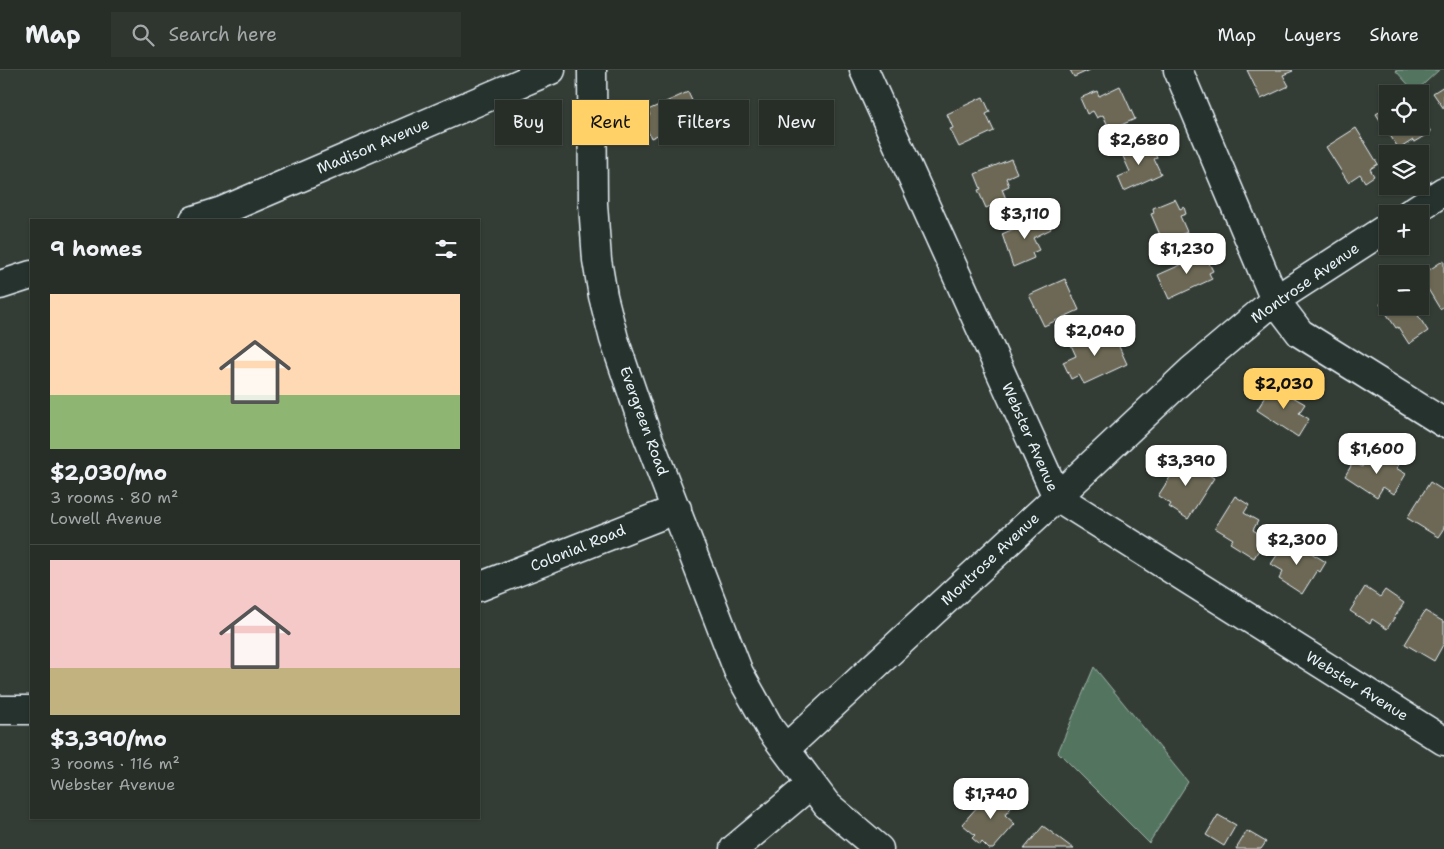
<!DOCTYPE html>
<html lang="en">
<head>
<meta charset="utf-8">
<style>
	body { margin:0; font-family:"Shantell Sans",sans-serif; background:#2f3630; color:#f1f3f6; height:100vh; display:flex; flex-direction:column; font-size:19px; white-space:nowrap }
	* { box-sizing:border-box; margin:0 }
	p { font-size:16px; color:#a4a8a8 }
	.icon { flex:none; width:28px; height:28px; fill:none; stroke:currentColor; stroke-width:2; stroke-linecap:round; stroke-linejoin:round }
	.map { position:relative; flex:1; overflow:hidden }
	.details { position:absolute; left:30px; top:149px; width:450px; height:600px; display:flex; flex-direction:column; background:#272e28; border-radius:0px; box-shadow:0 1px 4px #0004,0 0 0 1px #434a45 }
	.details>* { flex:none }
	.hud { position:absolute; left:495px; top:30px; width:475px; height:45px; display:flex; gap:10px }
	.tools { position:absolute; left:1379px; top:15px; display:grid; gap:10px }
	.tools a { display:grid; place-items:center; width:50px; height:50px; border-radius:0px; background:#272e28; box-shadow:0 1px 4px #0004,0 0 0 1px #434a45; font-size:25px }
	.price { position:absolute; translate:-50% -42px; padding:0 11px; border-radius:10px; background:#fff; color:#222; font-size:16px; line-height:32px; filter:drop-shadow(0 1px 2px #0008) }
	.price::after { content:''; position:absolute; left:50%; top:30px; width:15px; height:11px; margin-left:-8px; background:inherit; clip-path:polygon(0 0,100% 0,50% 100%) }
	.price.selected { background:#ffd166; color:#111 }
	ul { padding:0; list-style:none }
	li { display:grid; align-content:center; gap:10px; height:265px; padding:0 20px }
	li+li { border-top:1px solid #434a45 }
	li span { display:grid; place-items:center; height:155px; border-radius:0px; color:#555 }
	li>.icon { margin-inline-start:auto }
	span .icon { width:90px; height:90px; fill:#fffc; stroke-width:1 }
	li b { font-size:21px }
	h2 { display:flex; justify-content:space-between; align-items:center; height:60px; padding:0 20px; font-size:21px }
	.tag { padding:0 18px; border-radius:0px; background:#272e28; box-shadow:0 1px 4px #0004,0 0 0 1px #434a45; font-size:18px; line-height:45px }
	.tag.selected { background:#ffd166; color:#111 }
	header { display:flex; align-items:center; gap:30px; box-sizing:border-box; height:70px; padding:0 25px; background:#272e28; border-bottom:1px solid #434a45 }
	header strong { font-size:24px }
	nav { display:flex; gap:28px; margin-inline-start:auto; font-size:18px }
	.search { width:350px; height:45px; background:#2f3630; display:flex; align-items:center; gap:12px; box-sizing:border-box; padding:0 18px; border-radius:0px; color:#a4a8a8; font-size:19px }
	.map>svg:first-child { display:block }
	.green { fill:#53745e; stroke:#9eb2ab }
	.building { fill:#6c6755; stroke:#e8f1f8 }
	.lines { fill:none; stroke-linecap:round; stroke-linejoin:round }
	.minor-casing { stroke:#e8f1f8; stroke-width:31 }
	.minor { stroke:#26332d; stroke-width:28 }
	.labels { text-anchor:middle; stroke-width:4.5; stroke-linejoin:round; paint-order:stroke }
	.street-label { font-size:15px; fill:#e8f1f8; stroke:#26332d }
</style>
</head>
<body>
<header>
<strong>Map</strong>
<div class="search"><svg class="icon" aria-label="search" viewBox="0 0 24 24"><circle cx="10" cy="10" r="6"/><path d="M15 15l6 6"/></svg>Search here</div>
<nav><a>Map</a><a>Layers</a><a>Share</a></nav>
</header>
<div class="map">
<svg width="1444" height="779" viewBox="0 0 1444 779">
	<rect width="100%" height="100%" fill="#343d35"/>
	<filter id="ink" filterUnits="userSpaceOnUse"><feTurbulence type="fractalNoise" baseFrequency=".02" numOctaves="2"/><feDisplacementMap in="SourceGraphic" scale="10" xChannelSelector="R" yChannelSelector="G"/><feConvolveMatrix kernelMatrix="1 2 1 2 8 2 1 2 1" color-interpolation-filters="sRGB"/></filter>
	<g filter="url(#ink)">
		<!-- green -->
		<path class="green" d="M1395,0H1439L1415,22Z
			M1094,597L1188,712L1149,773L1058,682Z"/>
		<!-- building -->
		<path class="building" d="M1070,0H1090L1074,7Z
			M1247,0H1292L1293,1L1283,5L1289,16L1261,29Z
			M1120,16L1135,49L1110,60L1103,45L1097,48L1093,41L1087,44L1080,28L1097,21L1099,26Z
			M1444,16V39L1433,23Z
			M688,22L700,48L682,56L684,59L662,69L660,64L651,68L642,48L650,45L648,40Z
			M983,27L990,42L986,44L994,61L959,77L950,59L953,58L947,44Z
			M1388,37V56H1420V45L1431,62L1414,72L1413,70L1399,79L1376,44Z
			M1356,58L1378,94L1370,99L1374,106L1365,112L1360,104L1348,112L1326,77Z
			M1149,71L1157,88L1154,89L1161,104L1124,121L1118,107L1130,102L1122,84Z
			M1011,89L1017,103L1006,108L1009,116L1002,119L1006,129L986,138L978,120L981,119L975,104Z
			M1175,129L1180,139L1184,137L1186,144L1180,146L1187,162L1163,172L1151,144L1154,143L1153,138Z
			M1045,145L1051,159L1033,168L1039,180L1032,183L1034,188L1013,197L1002,164Z
			M1202,179L1213,201L1209,203L1212,209L1169,229L1158,205L1187,192L1184,187Z
			M1444,190V236L1440,239L1420,206Z
			M1065,209L1079,240L1044,256L1029,225Z
			M1388,230V236H1412L1428,261L1409,274L1398,257L1396,258L1380,234Z
			M1110,257L1127,294L1084,314L1079,305L1071,309L1063,292L1076,286L1071,275Z
			M1272,316L1283,323L1286,318L1295,324L1293,327L1305,334L1299,343L1309,349L1298,367L1257,340Z
			M1371,382L1380,388L1382,384L1399,395L1396,398L1406,404L1394,424L1383,417L1377,427L1345,406L1354,391L1362,397Z
			M1183,387L1191,392L1195,391L1200,394V400L1214,408L1188,449L1169,437L1171,434L1158,426Z
			M1430,412L1444,421V458L1438,467L1407,448Z
			M1235,426L1249,435L1244,443L1258,451L1253,460L1266,468L1254,488L1230,473L1233,469L1215,458Z
			M1288,469L1326,492L1320,502L1317,500L1302,524L1279,509L1283,501L1271,494Z
			M1365,517L1380,527L1385,520L1404,533L1387,559L1372,549L1370,554L1350,541Z
			M1425,541L1444,552V573L1434,591L1405,574Z
			M995,717L1014,734L1005,745L1015,754L993,779H989L982,772L980,775L972,768L975,765L962,754Z
			M1218,745L1236,755L1224,776L1206,765Z
			M1043,756L1074,779H1024Z
			M1247,761L1266,772L1261,779H1236Z"/>
		<g class="lines">
			<!-- minor casing -->
			<g class="minor-casing">
				<path id="minor" d="M592,0L593,134L597,190L603,226L614,269L644,357L739,603L771,660L827,735L879,779
					M864,0L1057,427L1444,671
					M1178,0L1275,230L1300,263L1444,353
					M1409,144L1444,121
					M194,150L222,141L551,0
					M0,215L31,205
					M479,517L677,439
					M0,640H31
					M785,679L1057,427L1192,300L1275,230L1388,157
					M734,779L810,715"/>
			</g>
			<!-- minor -->
			<use href="#minor" class="minor"/>
		</g>
	</g>
	<g class="labels">
		<!-- street labels -->
		<g class="street-label">
			<text transform="translate(373 76) rotate(-23)" y="5">Madison Avenue</text>
			<text transform="translate(1305 213) rotate(-35)" y="5">Montrose Avenue</text>
			<text transform="translate(644 351) rotate(70)" y="5">Evergreen Road</text>
			<text transform="translate(1030 367) rotate(66)" y="5">Webster Avenue</text>
			<text transform="translate(578 478) rotate(-22)" y="5">Colonial Road</text>
			<text transform="translate(990 489) rotate(-43)" y="5">Montrose Avenue</text>
			<text transform="translate(1357 616) rotate(32)" y="5">Webster Avenue</text>
		</g>
	</g>
</svg>
<div class="tools">
<a><svg class="icon" aria-label="locate" viewBox="0 0 24 24"><circle cx="12" cy="12" r="6"/><path d="M12 2v4M12 18v4M2 12h4M18 12h4"/></svg></a>
<a><svg class="icon" aria-label="layers" viewBox="0 0 24 24"><path d="M12 4l9 5-9 5-9-5zM3 14l9 5 9-5"/></svg></a>
<a>+</a>
<a>−</a>
</div>
<b class="price" style="left:1139px;top:96px">$2,680</b>
<b class="price" style="left:1025px;top:170px">$3,110</b>
<b class="price" style="left:1187px;top:205px">$1,230</b>
<b class="price" style="left:1095px;top:287px">$2,040</b>
<b class="price selected" style="left:1284px;top:340px">$2,030</b>
<b class="price" style="left:1377px;top:405px">$1,600</b>
<b class="price" style="left:1186px;top:417px">$3,390</b>
<b class="price" style="left:1297px;top:496px">$2,300</b>
<b class="price" style="left:991px;top:750px">$1,740</b>
<div class="hud">
<a class="tag">Buy</a>
<a class="tag selected">Rent</a>
<a class="tag">Filters</a>
<a class="tag">New</a>
</div>
<section class="details">
<h2>9 homes<svg class="icon" aria-label="filters" viewBox="0 0 24 24"><path d="M4 7h16M4 17h16"/><circle cx="9" cy="7" r="2"/><circle cx="15" cy="17" r="2"/></svg></h2>
<ul>
<li><span style="background:linear-gradient(#ffd9b3 65%,#8fb573 0)"><svg class="icon" aria-label="home" viewBox="0 0 24 24"><path d="M3 11l9-7 9 7M6 9v11h12V9"/></svg></span><div><b>$2,030/mo</b><p>3 rooms · 80 m²</p><p>Lowell Avenue</p></div></li>
<li><span style="background:linear-gradient(#f6c9c9 70%,#c2b280 0)"><svg class="icon" aria-label="home" viewBox="0 0 24 24"><path d="M3 11l9-7 9 7M6 9v11h12V9"/></svg></span><div><b>$3,390/mo</b><p>3 rooms · 116 m²</p><p>Webster Avenue</p></div></li>
</ul>
</section>
</div>
</body>
</html>
